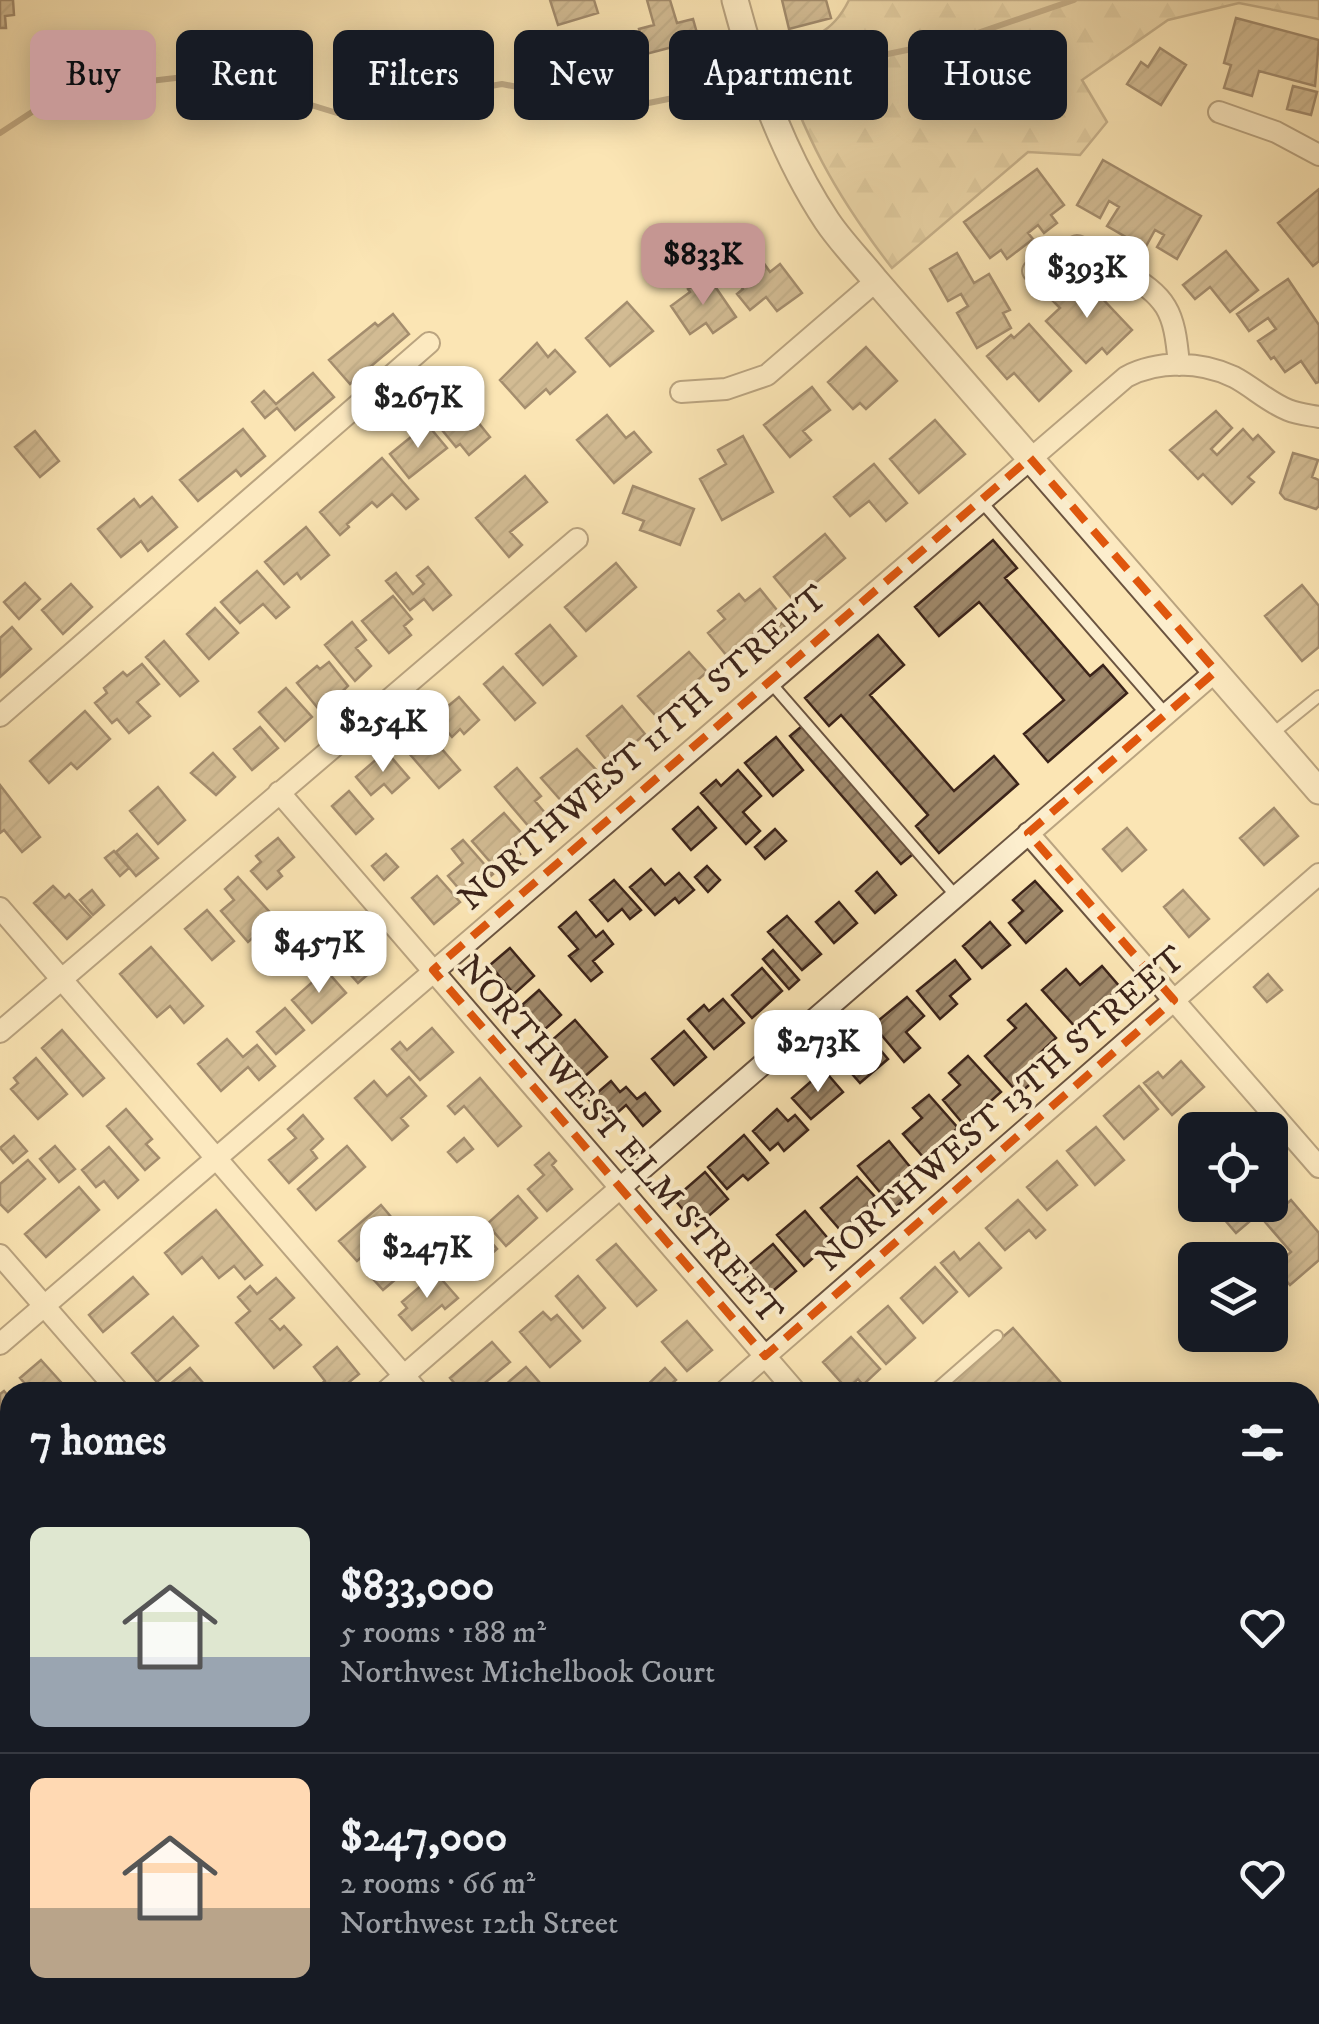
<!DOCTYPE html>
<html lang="en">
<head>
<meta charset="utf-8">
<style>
	body { margin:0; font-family:"IM FELL DW Pica",serif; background:#20242c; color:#f1f3f6; height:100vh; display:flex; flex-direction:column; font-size:38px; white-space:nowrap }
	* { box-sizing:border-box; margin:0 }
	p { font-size:32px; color:#9ea1a6 }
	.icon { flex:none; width:55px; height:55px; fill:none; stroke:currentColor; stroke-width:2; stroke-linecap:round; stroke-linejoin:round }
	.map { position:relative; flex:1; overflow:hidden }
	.sheet { position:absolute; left:0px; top:1382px; width:1320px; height:642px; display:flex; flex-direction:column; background:#171b24; border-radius:30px 30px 0 0; box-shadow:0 5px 25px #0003 }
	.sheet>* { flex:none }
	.guide { position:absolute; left:30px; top:30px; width:1260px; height:90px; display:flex; gap:20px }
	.controls { position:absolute; left:1178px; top:1112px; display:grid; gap:20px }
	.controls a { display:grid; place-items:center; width:110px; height:110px; border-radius:15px; background:#171b24; box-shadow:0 5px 25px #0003; font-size:50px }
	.price { position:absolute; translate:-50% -85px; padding:0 22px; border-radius:20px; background:#fff; color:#222; font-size:32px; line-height:65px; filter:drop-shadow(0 2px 5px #0008) }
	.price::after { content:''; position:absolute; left:50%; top:60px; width:30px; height:22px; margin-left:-15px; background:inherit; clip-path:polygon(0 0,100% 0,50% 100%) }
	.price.on { background:#c59692; color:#111 }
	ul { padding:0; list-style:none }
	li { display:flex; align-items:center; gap:30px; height:250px; padding:0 30px }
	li+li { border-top:2px solid #363941 }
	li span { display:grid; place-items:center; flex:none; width:280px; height:200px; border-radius:15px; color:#555 }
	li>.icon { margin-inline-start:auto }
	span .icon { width:120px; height:120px; fill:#fffc; stroke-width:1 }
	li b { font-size:42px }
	h2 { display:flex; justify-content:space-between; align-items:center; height:120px; padding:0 30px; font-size:42px }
	.tag { padding:0 35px; border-radius:15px; background:#171b24; box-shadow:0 5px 25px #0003; font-size:35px; line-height:90px }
	.tag.on { background:#c59692; color:#111 }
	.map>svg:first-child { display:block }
	.forest { fill:url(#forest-firs); stroke:#8a745a; stroke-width:2.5 }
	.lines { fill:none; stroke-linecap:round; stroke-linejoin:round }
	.stream { stroke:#877056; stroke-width:6 }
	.building { fill:url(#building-hatch); stroke:#3b2319; stroke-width:2.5 }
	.service-casing { stroke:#6b5440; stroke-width:14 }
	.minor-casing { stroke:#6b5440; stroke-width:24 }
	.tertiary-casing { stroke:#6b5440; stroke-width:29 }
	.service { stroke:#fceece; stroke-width:10 }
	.minor { stroke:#fceece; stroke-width:20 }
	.tertiary { stroke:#fceece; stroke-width:25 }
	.marked { fill:none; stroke:#df560d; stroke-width:8; stroke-dasharray:20 12; stroke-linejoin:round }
	.labels { text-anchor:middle; stroke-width:8; stroke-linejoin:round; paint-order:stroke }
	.street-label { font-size:35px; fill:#3b2319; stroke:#fceece }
</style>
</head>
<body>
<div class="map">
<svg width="1319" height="2024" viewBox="0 0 1319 2024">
	<defs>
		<pattern id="forest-firs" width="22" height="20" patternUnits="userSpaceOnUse" patternTransform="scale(2.5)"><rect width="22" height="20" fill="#dac49a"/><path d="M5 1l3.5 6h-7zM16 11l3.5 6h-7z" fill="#bca884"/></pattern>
		<pattern id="building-hatch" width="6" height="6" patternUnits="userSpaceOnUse" patternTransform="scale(2.5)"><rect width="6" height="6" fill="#9f886a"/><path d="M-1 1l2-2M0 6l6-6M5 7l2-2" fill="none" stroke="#836f56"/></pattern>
	</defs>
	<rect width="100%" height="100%" fill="#fbe5b4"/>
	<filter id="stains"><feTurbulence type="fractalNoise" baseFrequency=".002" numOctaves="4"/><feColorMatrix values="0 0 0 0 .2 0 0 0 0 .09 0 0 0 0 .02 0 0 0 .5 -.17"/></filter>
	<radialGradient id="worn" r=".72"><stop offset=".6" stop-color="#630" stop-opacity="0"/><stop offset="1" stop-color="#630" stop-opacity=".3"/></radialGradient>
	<!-- forest -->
	<path class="forest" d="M849,0H1319V19L1239,3L1168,20L1082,80L1107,122L1080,155L1028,152L892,268C834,193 804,136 774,46C810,40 832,35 849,0Z"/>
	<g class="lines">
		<!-- stream -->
		<path class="stream" d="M777,77L960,39L1074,0
			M0,133L64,91L210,74L337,113L502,84L624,108L742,84"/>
	</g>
	<!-- building -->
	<path class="building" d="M0,0H13L14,15L5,16L6,28H0Z
		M550,0H594L598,13L558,25Z
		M647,0H670L677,23L693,19L699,40L646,54L639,29L654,25Z
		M782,0H826L831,18L789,29Z
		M1236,18L1319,40L1315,86L1259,71L1252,96L1224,88L1231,65L1224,63Z
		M1160,48L1186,65L1161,105L1127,84L1141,62L1148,67Z
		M1293,86L1317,92L1311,115L1287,109Z
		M1103,160L1201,216L1177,259L1157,247L1164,235L1155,230L1145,248L1107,226L1119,207L1109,201L1100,218L1077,205Z
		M1037,169L1064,205L1051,215L1057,223L1044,233L1038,225L1028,233L1033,239L1007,259L1001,250L990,258L964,222Z
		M1319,189V261L1313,266L1278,223Z
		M1226,251L1258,290L1230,312L1210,287L1195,299L1183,285Z
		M957,253L974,283L989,274L1010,310L1003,313L1011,328L977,348L957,313L968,306L961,294L948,301L930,269Z
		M758,255L770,272L780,264L802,293L777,311L766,297L750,310L737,294L743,289L737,281L744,276L739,269Z
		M1080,275L1132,330L1107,354L1102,348L1086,363L1046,321L1060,308L1053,301Z
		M1288,279L1319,325V382L1316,383L1301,361L1285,372L1274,357L1271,359L1258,341L1276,329L1268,318L1249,331L1237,314Z
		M701,280L705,286L712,282L736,317L713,333L706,323L690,334L671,306L690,292L688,289Z
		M627,302L653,331L610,366L586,338Z
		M393,314L409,334L350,384L329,360L375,323L378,326Z
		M1029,324L1071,371L1039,401L1014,373L1007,379L987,356L1011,335L1014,338Z
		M537,343L548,357L555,350L575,372L550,394L546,389L525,408L500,380Z
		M866,347L897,381L866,409L860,403L853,409L828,382Z
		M313,373L334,397L295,430L277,408L265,418L252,402L264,391L276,404Z
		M812,387L830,410L803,431L811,440L790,457L764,425Z
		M442,401L454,416L465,406L490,437L469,455L460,444L456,447L428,413Z
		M1216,411L1232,428L1211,449L1217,455L1243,429L1253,440L1258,435L1274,452L1248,477L1254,482L1232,504L1203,474L1198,479L1170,450Z
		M607,415L626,438L634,432L651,452L614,483L577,440Z
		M935,420L965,454L919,493L890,459Z
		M427,424L447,448L409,478L390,454Z
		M243,429L265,456L241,476L236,470L198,501L180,480Z
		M35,431L59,461L40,477L15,447Z
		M743,436L773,492L722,520L700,479L726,464L718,450Z
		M1293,453L1318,460L1312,477L1319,480V506L1316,509L1285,499L1280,493Z
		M382,458L418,499L406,509L392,494L377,507L372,502L347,524L349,527L340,535L320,512Z
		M874,464L907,503L886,521L869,501L850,516L834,497Z
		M525,476L547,502L510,532L522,545L509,557L476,518Z
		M633,486L694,509L680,545L640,530L644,521L623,513Z
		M152,497L177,527L148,551L141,541L121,557L98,529L134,499L140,507Z
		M306,527L329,555L301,579L297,573L284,584L265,562Z
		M825,534L845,558L794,601L774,577Z
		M993,540L1017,568L1005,578L1090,676L1103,665L1127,693L1048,762L1024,734L1064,700L979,602L939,636L915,607Z
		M616,563L636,587L586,631L565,607Z
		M428,567L451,595L433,610L424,599L410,610L386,581L396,573L413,594L424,584L417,576Z
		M257,571L289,607L276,618L263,604L240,623L221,602Z
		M25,583L40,599L19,619L4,602Z
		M71,584L92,607L63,634L42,610Z
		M1302,585L1319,606V647L1302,661L1265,616Z
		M760,589L781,615L771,623L776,629L782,623L788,630L777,639L765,624L727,656L708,633L725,619L718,611L739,594L745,601Z
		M393,596L412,619L404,626L411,635L389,653L362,621Z
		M215,608L238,633L209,659L187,634Z
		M352,622L366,640L356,648L371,666L355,681L325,645Z
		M550,625L576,656L543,685L516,654Z
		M12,627L31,649L0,677V638Z
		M878,635L904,665L870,695L954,791L994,756L1018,784L939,853L916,826L928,815L841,715L829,726L805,698Z
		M164,641L198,681L180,696L146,657Z
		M689,652L707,672L656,716L638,696Z
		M329,662L348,686L321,712L297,683L317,666L320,669Z
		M142,664L159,684L137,702L150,716L129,733L117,719L112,723L95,703L107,693L104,688L123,672L127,676Z
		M503,667L535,703L515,720L484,684Z
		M286,688L312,717L285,741L259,712Z
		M459,697L479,720L464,734L460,729L452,737L435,717Z
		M622,706L645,734L610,764L587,736Z
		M85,711L110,739L77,769L71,763L49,783L30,761Z
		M802,726L913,854L901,864L790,736Z
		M260,727L278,748L252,770L234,749Z
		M428,733L460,770L439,788L407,751Z
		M776,737L803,770L773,796L745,763Z
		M577,749L599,773L564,804L541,778Z
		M386,751L409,778L392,793L384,784L371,795L356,777Z
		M213,753L235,777L216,795L191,773Z
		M517,768L541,796L535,801L546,814L530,828L495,787Z
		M738,770L761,796L743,812L760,831L746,844L701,793L716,780L721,786Z
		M0,785L40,837L22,852L4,830L0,833Z
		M158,787L185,820L158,844L130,811Z
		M349,791L373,819L356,834L332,806Z
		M698,807L716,828L691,850L673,829Z
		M1274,808L1298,836L1264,865L1240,838Z
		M504,813L525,837L514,847L520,854L499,872L472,841Z
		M1127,828L1146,850L1122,871L1103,849Z
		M775,829L786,841L765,859L755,847Z
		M137,834L158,858L136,876L116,852Z
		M278,838L294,857L278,871L282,876L267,889L251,871L261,862L256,856Z
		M463,840L493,874L466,897L448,876L463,863L452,849Z
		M114,851L129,868L120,876L105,858Z
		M386,854L398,867L384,880L372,866Z
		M707,866L720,880L708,892L695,877Z
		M651,869L665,885L679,873L694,890L679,903L675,898L655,915L630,887Z
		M877,872L896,895L875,913L856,891Z
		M437,876L460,902L434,924L412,898Z
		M238,877L275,918L248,942L221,911L234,900L225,889Z
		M614,880L641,910L630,919L622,909L608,921L590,900Z
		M1035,881L1062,911L1026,943L1009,923L1023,911L1013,900Z
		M53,886L65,898L69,894L91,917L67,939L34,903Z
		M92,890L104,905L93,915L80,900Z
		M1183,890L1209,919L1189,937L1164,907Z
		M839,902L857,923L834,943L816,922Z
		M207,910L234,941L212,960L185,929Z
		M576,912L596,937L603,931L613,944L593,961L602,972L591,981L569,956L578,949L559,927Z
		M787,916L821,954L802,970L768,932Z
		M990,922L1010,945L982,968L963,946Z
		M362,926L370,936L363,942L381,963L358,983L341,964L353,954L343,942Z
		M151,947L203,1006L184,1023L170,1006L157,1017L120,974Z
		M510,948L534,976L514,994L490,965Z
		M773,950L799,980L789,989L763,959Z
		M955,960L970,979L950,996L957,1004L940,1019L917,991Z
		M1102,966L1120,987L1107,999L1110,1003L1078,1030L1042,990L1066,969L1080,985Z
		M762,968L782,991L752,1018L732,995Z
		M326,970L346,993L312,1023L292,1000Z
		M1268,974L1282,990L1267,1002L1254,987Z
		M539,990L561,1015L544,1030L522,1005Z
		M907,997L924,1016L906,1032L920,1048L904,1062L873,1025Z
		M723,999L744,1023L714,1049L688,1019L704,1005L709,1011Z
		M1026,1004L1056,1038L1040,1053L1045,1058L1029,1072L1036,1079L1019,1094L985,1056L1016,1028L1008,1020Z
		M285,1008L304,1030L276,1054L257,1032Z
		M575,1020L607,1057L583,1078L551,1041Z
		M432,1028L453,1052L420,1080L392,1049L400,1042L407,1050Z
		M62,1030L104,1078L83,1096L42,1048Z
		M684,1031L706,1057L674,1085L652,1059Z
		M866,1033L888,1059L860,1083L837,1057Z
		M227,1039L243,1057L257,1045L275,1066L259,1080L248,1067L221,1091L198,1064Z
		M968,1056L1001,1092L964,1125L943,1100L960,1085L949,1073Z
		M36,1058L67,1094L38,1119L11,1089L18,1083L14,1078Z
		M1181,1061L1204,1087L1172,1115L1144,1083L1158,1072L1163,1078Z
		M824,1070L843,1092L811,1119L792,1098Z
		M409,1077L426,1096L401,1118L408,1126L392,1140L355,1098L374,1081L387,1096Z
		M480,1078L521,1126L498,1146L464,1106L455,1114L448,1106Z
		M611,1081L620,1092L626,1087L637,1099L645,1093L660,1111L643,1126L626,1105L607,1122L589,1100Z
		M1139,1086L1158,1109L1124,1139L1104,1116Z
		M929,1095L958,1128L924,1158L903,1134L922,1118L913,1108Z
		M126,1109L152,1139L146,1144L159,1158L145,1170L107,1126Z
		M777,1109L788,1121L795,1115L808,1130L784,1151L778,1143L770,1150L753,1131Z
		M303,1115L323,1139L311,1150L317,1158L289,1183L269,1160L296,1138L288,1129Z
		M1210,1115L1223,1130H1195V1154L1182,1139Z
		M1096,1127L1124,1160L1095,1185L1067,1151Z
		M744,1135L768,1163L748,1180L743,1175L727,1189L708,1167Z
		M14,1136L27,1151L13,1163L0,1148Z
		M464,1138L473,1149L457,1162L448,1152Z
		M889,1141L911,1168L892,1183L905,1199L894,1209L858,1166Z
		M55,1146L75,1169L59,1182L40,1159Z
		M347,1146L365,1167L316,1210L298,1189Z
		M109,1147L138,1180L118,1198L104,1181L96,1187L82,1170Z
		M549,1153L556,1161L552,1165L572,1189L547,1211L528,1189L544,1175L535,1165Z
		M28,1160L45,1179L8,1212L0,1204V1184Z
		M1057,1161L1077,1185L1047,1210L1027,1187Z
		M705,1172L728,1199L697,1226L674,1199Z
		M857,1177L877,1199L841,1231L821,1208Z
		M79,1187L99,1210L46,1257L25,1234Z
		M518,1196L537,1218L506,1246L487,1224Z
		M1018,1200L1045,1230L1036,1238L1029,1230L1005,1250L986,1228Z
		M1291,1200L1319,1233V1260L1290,1285L1274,1267L1291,1252L1265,1222Z
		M381,1205L398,1225L357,1261L339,1241Z
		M1212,1205H1269L1236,1233Z
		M216,1210L262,1265L245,1279L234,1266L219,1278L202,1257L182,1274L165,1253Z
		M805,1211L831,1242L804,1266L777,1235Z
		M480,1229L497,1249L477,1267L459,1247Z
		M979,1243L1001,1268L969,1296L941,1263L954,1252L960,1260Z
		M616,1244L656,1290L637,1306L597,1260Z
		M773,1244L796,1271L766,1297L742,1270Z
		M390,1247L409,1268L383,1290L364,1269Z
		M935,1267L957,1292L923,1323L901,1298Z
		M436,1273L458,1298L445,1309L442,1305L412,1330L399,1315L407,1308L402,1302Z
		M578,1276L605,1308L583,1328L556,1296Z
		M133,1277L148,1294L103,1332L89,1315Z
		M276,1278L294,1298L270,1319L280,1330L284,1326L301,1345L274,1368L236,1323L250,1311L238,1297L250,1286L257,1294Z
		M888,1306L915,1338L886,1364L858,1332Z
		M543,1312L551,1320L557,1315L580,1341L550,1367L520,1332Z
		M173,1317L198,1346L157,1382L132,1353Z
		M687,1321L712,1350L687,1371L662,1342Z
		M1013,1328L1069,1392H939Z
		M851,1337L880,1369L863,1385L858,1379L847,1389L823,1362Z
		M492,1342L510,1362L474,1392H462L450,1378Z
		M337,1347L359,1374L337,1392H311L325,1381L314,1367Z
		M41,1360L69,1391L67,1392H32L20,1378Z
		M526,1367L548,1392H497Z
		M190,1368L211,1392H175L169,1385Z
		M665,1368L676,1380L668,1387L673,1392H640Z
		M4,1391L10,1398V1441L0,1430V1394Z
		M1311,1539L1319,1548V1579L1310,1586Z
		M1319,1696V1752L1310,1760V1704Z
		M10,1743V1786L0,1794V1752Z
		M1319,1846V1914L1318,1915L1310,1905V1854Z
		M162,2015H191L198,2024H152Z
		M542,2015H583L573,2024H532Z
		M656,2015H755L744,2024H662Z
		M1095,2015H1142L1132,2024H1102Z"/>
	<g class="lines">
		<!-- service casing -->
		<g class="service-casing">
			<path id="service" d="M980,500L1166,714
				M770,682L956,896
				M1272,734L1319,696
				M933,1392L997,1336"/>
		</g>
		<!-- minor casing -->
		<g class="minor-casing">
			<path id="minor" d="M1219,112L1276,132L1319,155
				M1033,271L1077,246C1092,251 1106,261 1120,269C1168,298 1174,309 1179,365
				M681,392L726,389L767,375L876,281
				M0,716L429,343
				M279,792L796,1392
				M1028,833L1319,1167
				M0,908L418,1392
				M0,1032L577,539
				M0,1255L119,1392
				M0,1344L1126,377C1158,360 1201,361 1234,377C1253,387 1268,402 1288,410C1298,414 1309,415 1319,417
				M385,1392L1216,671
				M724,1392L1319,874
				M0,1643L10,1655
				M1310,1645L1319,1637
				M0,1698L10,1690
				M1310,1972L1319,1967
				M0,1983L10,1975
				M1310,1984L1319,1994
				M354,2015L362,2024
				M270,2024L280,2015
				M1206,2024L1217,2015"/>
		</g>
		<!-- tertiary casing -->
		<g class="tertiary-casing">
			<path id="tertiary" d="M735,0C755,76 783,155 827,221C841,242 860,261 876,281L1319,791"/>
		</g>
		<!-- service -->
		<use href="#service" class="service"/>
		<!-- minor -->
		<use href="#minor" class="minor"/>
		<!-- tertiary -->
		<use href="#tertiary" class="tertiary"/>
	</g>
	<!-- marked area -->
	<path d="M0 0H1319V2024H0ZM1030,458L1216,671L1028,833L1174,1000L765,1356L433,970Z" fill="#fbe5b4" fill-opacity=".55" fill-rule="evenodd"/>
	<path class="marked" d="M1030,458L1216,671L1028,833L1174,1000L765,1356L433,970Z"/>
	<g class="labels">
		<!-- street labels -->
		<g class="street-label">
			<text transform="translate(642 747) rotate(-41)" y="12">NORTHWEST 11TH STREET</text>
			<text transform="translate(1000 1108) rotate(-41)" y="12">NORTHWEST 13TH STREET</text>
			<text transform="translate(621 1139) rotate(49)" y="12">NORTHWEST ELM STREET</text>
		</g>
	</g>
	<rect width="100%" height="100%" filter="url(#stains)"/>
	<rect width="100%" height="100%" fill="url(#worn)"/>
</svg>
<div class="controls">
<a><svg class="icon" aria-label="locate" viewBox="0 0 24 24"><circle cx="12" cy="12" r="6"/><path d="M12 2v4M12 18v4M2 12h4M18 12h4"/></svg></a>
<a><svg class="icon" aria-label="layers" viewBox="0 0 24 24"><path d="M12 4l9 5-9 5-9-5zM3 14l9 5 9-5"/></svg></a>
</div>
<b class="price on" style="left:703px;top:308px">$833K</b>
<b class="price" style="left:1087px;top:321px">$393K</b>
<b class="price" style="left:418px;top:451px">$267K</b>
<b class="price" style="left:383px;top:775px">$254K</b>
<b class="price" style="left:319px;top:996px">$457K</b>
<b class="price" style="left:818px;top:1095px">$273K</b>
<b class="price" style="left:427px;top:1301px">$247K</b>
<div class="guide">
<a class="tag on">Buy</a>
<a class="tag">Rent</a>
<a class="tag">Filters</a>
<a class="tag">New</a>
<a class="tag">Apartment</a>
<a class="tag">House</a>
</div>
<section class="sheet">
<h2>7 homes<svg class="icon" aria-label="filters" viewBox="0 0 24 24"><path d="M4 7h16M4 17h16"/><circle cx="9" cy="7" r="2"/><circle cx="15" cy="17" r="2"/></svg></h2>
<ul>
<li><span style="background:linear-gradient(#dfe7d0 65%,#9aa5b1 0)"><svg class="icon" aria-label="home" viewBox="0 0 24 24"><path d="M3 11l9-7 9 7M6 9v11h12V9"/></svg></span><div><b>$833,000</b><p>5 rooms · 188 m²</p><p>Northwest Michelbook Court</p></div><svg class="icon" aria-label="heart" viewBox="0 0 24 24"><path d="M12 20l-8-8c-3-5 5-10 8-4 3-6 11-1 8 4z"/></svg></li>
<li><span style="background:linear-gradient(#ffd9b3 65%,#b9a48a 0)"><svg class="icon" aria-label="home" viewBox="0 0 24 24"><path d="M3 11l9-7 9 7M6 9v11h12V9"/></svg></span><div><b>$247,000</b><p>2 rooms · 66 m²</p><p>Northwest 12th Street</p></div><svg class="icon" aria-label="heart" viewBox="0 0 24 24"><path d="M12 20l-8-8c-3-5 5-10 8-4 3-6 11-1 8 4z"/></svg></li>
</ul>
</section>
</div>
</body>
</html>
